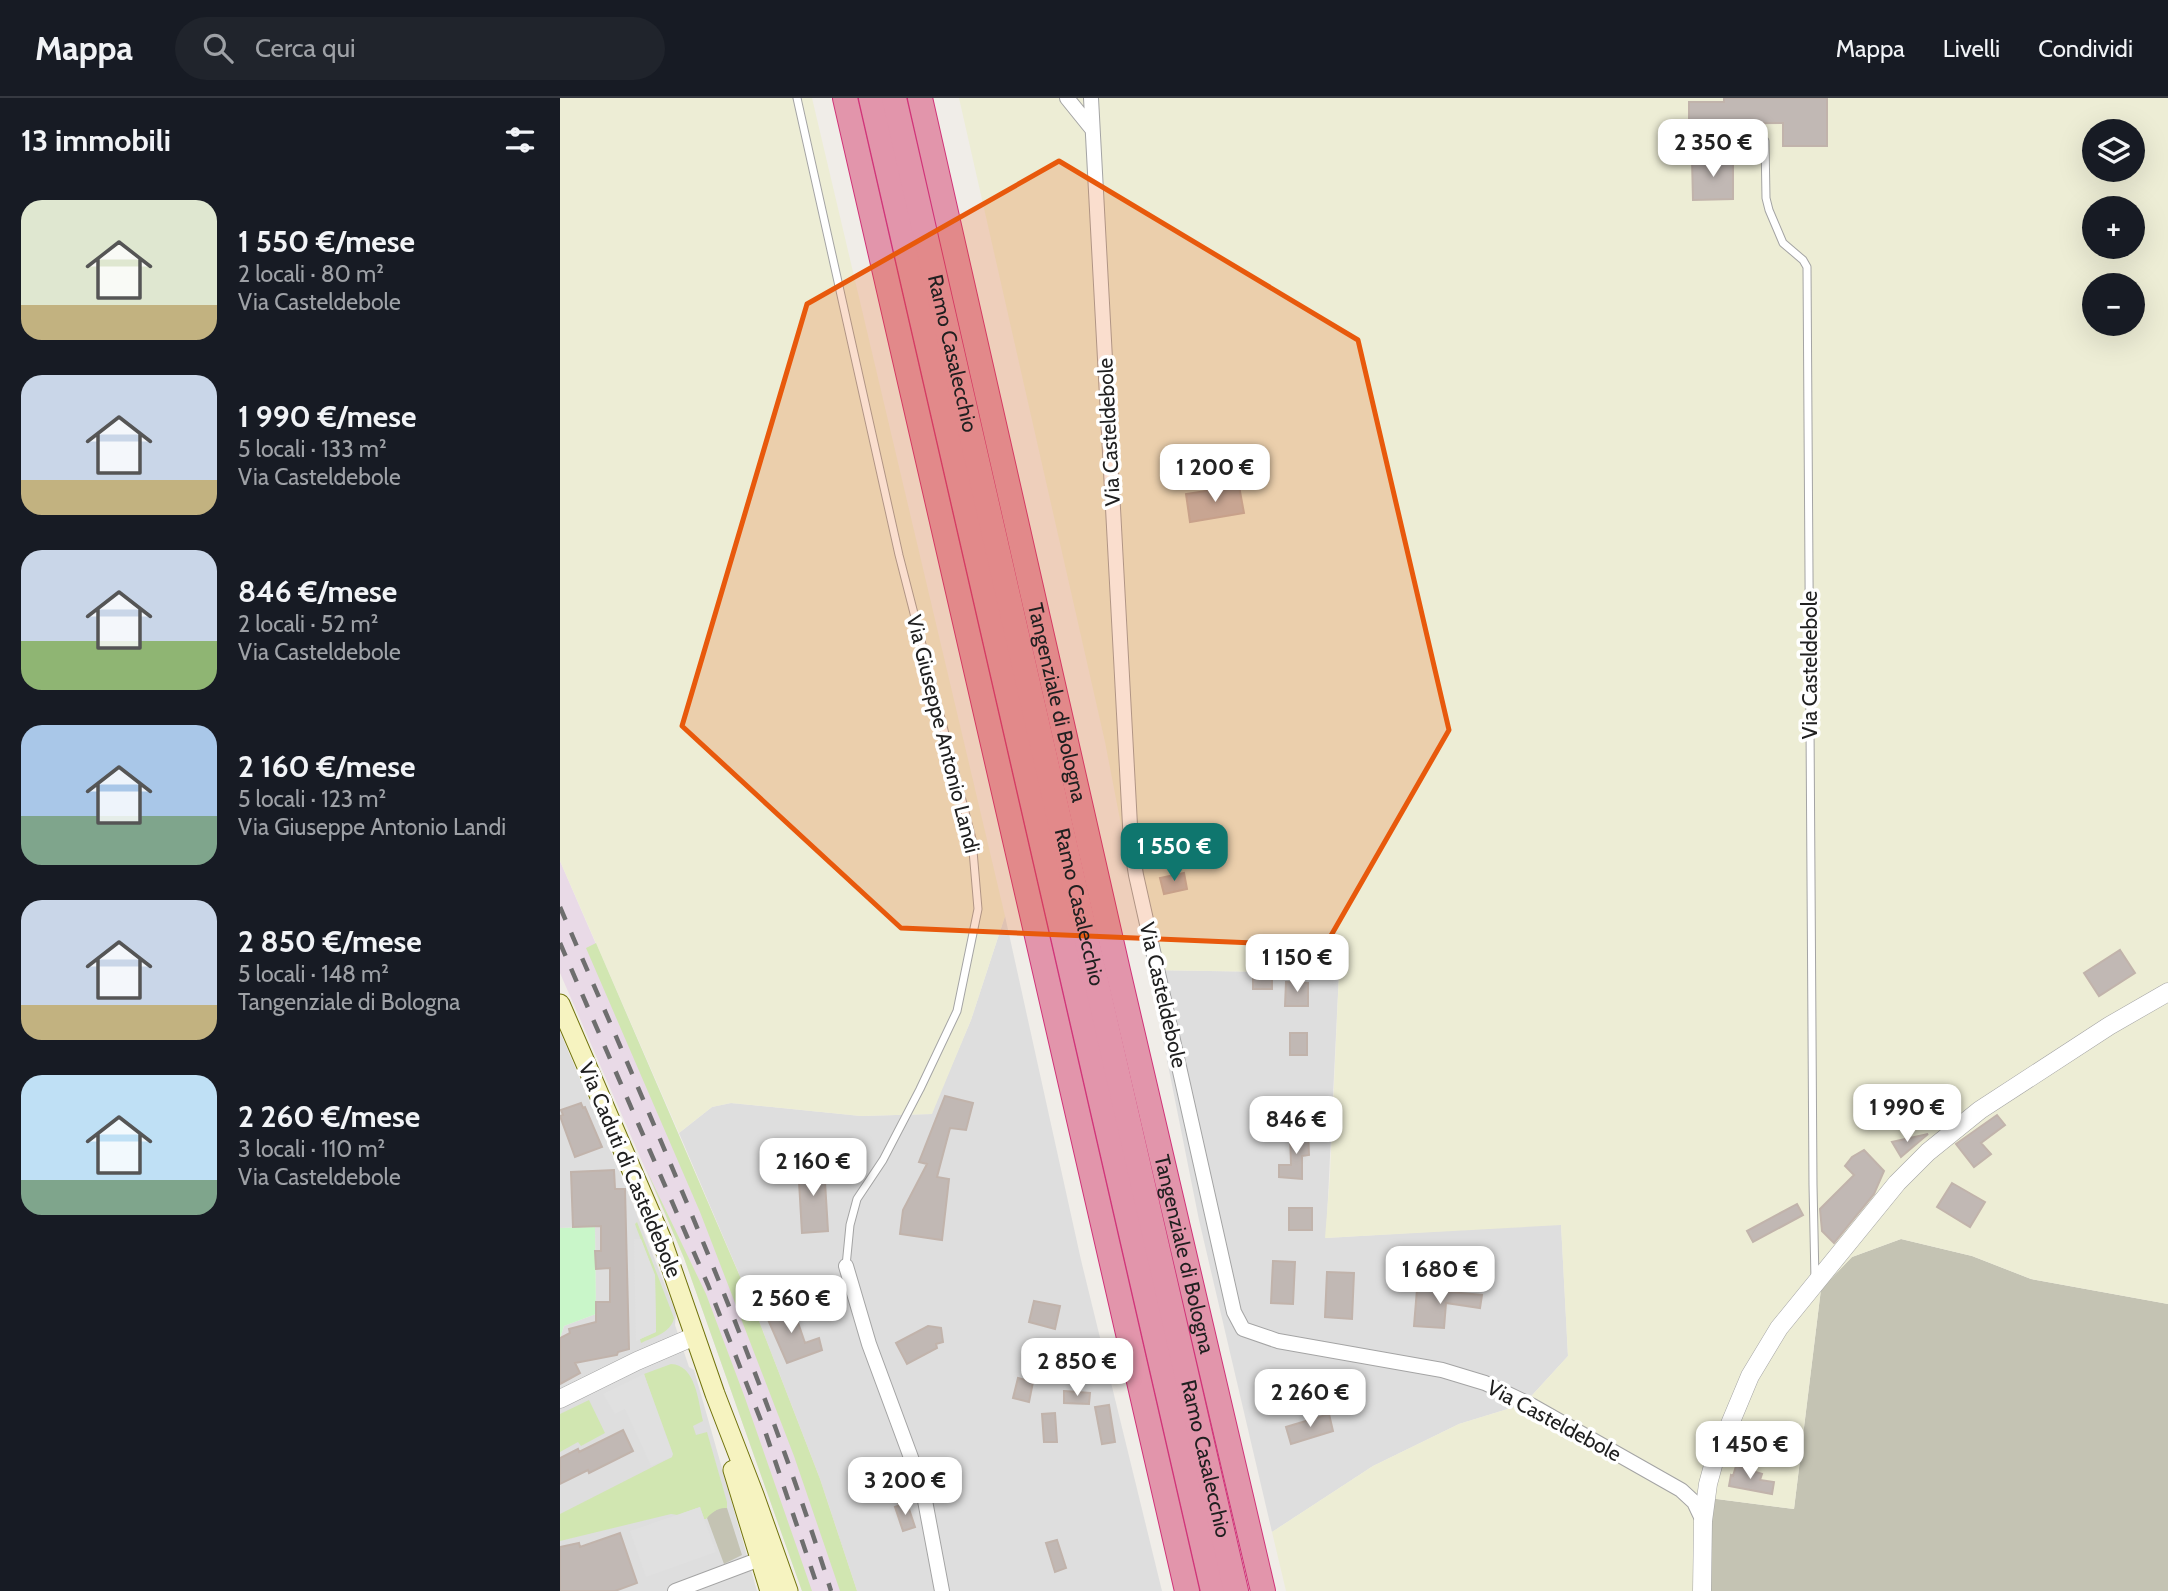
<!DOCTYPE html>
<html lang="it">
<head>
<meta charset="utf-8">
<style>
	body { margin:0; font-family:Cabin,sans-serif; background:#20242c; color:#f1f3f6; height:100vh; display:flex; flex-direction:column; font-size:26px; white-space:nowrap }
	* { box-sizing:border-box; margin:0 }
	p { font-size:23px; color:#9ea1a6 }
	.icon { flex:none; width:38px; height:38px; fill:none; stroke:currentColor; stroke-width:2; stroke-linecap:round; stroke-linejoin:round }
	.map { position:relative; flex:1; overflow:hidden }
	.sheet { display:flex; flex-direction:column; background:#171b24; width:560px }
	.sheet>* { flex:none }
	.controls { position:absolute; left:1522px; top:21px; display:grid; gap:14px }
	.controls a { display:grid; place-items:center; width:63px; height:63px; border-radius:50%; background:#171b24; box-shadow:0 7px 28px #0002; font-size:35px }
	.price { position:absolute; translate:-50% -60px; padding:0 16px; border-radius:14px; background:#fff; color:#222; font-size:23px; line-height:46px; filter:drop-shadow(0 2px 4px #0008) }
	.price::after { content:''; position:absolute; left:50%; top:42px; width:21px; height:16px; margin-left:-10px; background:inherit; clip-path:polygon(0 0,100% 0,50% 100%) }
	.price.current { background:#0f766e; color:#fff }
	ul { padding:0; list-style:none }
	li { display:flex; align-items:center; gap:21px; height:175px; padding:0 21px }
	li span { display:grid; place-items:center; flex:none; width:196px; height:140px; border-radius:21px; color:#555 }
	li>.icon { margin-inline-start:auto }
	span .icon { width:84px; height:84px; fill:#fffc; stroke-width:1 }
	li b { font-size:30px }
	h2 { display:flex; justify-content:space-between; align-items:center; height:84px; padding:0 21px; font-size:30px }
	header { display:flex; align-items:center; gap:42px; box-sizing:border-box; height:98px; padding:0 35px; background:#171b24; border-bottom:2px solid #363941 }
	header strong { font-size:33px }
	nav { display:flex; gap:38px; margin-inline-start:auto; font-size:24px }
	.search { width:490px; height:63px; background:#20242c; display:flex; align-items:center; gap:18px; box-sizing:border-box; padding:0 24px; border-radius:38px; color:#9ea1a6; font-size:26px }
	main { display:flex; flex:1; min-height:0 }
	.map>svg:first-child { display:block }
	.residential { fill:#dedede }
	.industrial { fill:#e9dae7 }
	.construction { fill:#c4c3b3 }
	.farmland { fill:#ededd5; fill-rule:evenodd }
	.grass { fill:#d1e6b1 }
	.park { fill:#c9f6c9 }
	.parking { fill:#e0e0e0 }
	.building { fill:#c1b8b4; stroke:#c1b3ab; stroke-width:2 }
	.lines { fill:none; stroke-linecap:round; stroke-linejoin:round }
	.service-casing { stroke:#a4a4a4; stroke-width:9 }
	.minor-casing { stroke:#a4a4a4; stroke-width:16 }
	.tertiary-casing { stroke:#a4a4a4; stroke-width:19 }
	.secondary-casing { stroke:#71730c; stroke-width:21 }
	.motorway-casing { stroke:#d03378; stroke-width:26 }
	.service { stroke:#fff; stroke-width:7 }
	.minor { stroke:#fff; stroke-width:14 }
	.tertiary { stroke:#fff; stroke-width:18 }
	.secondary { stroke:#f6f3c0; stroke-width:19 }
	.motorway { stroke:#e295ab; stroke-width:24 }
	.rail { stroke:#6e6e6e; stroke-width:4.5; stroke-dasharray:14 14; stroke-linecap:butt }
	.marked { fill:#e8590c; fill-opacity:0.2; stroke:#e8590c; stroke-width:5; stroke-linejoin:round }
	.labels { text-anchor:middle; stroke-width:7; stroke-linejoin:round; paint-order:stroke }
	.street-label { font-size:21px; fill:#202020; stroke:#fff }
</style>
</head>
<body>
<header>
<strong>Mappa</strong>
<div class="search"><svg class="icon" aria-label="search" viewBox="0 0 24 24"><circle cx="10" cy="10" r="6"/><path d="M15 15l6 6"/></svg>Cerca qui</div>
<nav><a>Mappa</a><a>Livelli</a><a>Condividi</a></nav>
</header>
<main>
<section class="sheet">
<h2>13 immobili<svg class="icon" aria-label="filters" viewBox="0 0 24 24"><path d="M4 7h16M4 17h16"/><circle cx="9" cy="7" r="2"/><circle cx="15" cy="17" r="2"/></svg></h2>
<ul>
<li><span style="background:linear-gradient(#dfe7d0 75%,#c2b280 0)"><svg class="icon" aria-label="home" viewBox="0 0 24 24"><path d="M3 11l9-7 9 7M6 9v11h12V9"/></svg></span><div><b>1 550 €/mese</b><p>2 locali · 80 m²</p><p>Via Casteldebole</p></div></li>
<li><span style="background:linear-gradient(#c9d6e8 75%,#c2b280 0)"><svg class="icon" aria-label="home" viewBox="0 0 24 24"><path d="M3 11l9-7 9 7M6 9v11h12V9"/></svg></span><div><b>1 990 €/mese</b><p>5 locali · 133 m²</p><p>Via Casteldebole</p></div></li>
<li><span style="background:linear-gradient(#c9d6e8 65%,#8fb573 0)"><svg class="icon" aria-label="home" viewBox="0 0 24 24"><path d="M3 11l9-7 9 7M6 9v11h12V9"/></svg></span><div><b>846 €/mese</b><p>2 locali · 52 m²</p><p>Via Casteldebole</p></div></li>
<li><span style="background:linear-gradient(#a9c7e8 65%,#7fa58c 0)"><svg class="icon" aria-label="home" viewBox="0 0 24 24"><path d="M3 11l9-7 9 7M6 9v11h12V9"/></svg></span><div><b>2 160 €/mese</b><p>5 locali · 123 m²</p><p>Via Giuseppe Antonio Landi</p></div></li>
<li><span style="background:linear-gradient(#c9d6e8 75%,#c2b280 0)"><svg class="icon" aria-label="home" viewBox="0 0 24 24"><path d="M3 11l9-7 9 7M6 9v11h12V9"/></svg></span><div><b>2 850 €/mese</b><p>5 locali · 148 m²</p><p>Tangenziale di Bologna</p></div></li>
<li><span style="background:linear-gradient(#bfe0f5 75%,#7fa58c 0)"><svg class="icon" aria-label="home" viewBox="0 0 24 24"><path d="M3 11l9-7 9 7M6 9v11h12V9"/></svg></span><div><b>2 260 €/mese</b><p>3 locali · 110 m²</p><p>Via Casteldebole</p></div></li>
</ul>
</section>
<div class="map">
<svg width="1608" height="1493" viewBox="0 0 1608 1493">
	<rect width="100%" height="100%" fill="#f0ede8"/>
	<!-- residential -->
	<path class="residential" d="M445,818L521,1162L602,1493H297L260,1381L197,1218L119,1035L152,1009L171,1005L301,1018L371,1016L411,922Z
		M589,872L779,875L766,1140L1001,1126L1008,1258L964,1306L899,1326L813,1368L712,1434L639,1122Z
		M0,934L66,1089L116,1215L115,1227L129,1269L134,1272L197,1493H0V1240L4,1228L36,1216L35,1129L0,1130Z"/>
	<!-- industrial -->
	<path class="industrial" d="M0,763L197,1218L260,1381L297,1493H242L124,1160L0,875Z"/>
	<!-- construction -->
	<path class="construction" d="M1341,1141L1412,1158L1471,1181L1608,1206V1493H1141L1149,1400L1234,1411L1261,1191L1292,1159Z
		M161,1409L167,1410L182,1457L164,1466L147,1420L149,1416Z"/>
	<!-- farmland -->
	<path class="farmland" d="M0,0H252L445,818L411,922L372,1016L301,1018L171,1005L152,1009L119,1035L0,763Z
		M399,0H1608V1206L1471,1181L1412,1158L1341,1141L1292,1159L1261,1191L1234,1411L1149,1400L1141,1493H726L712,1434L813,1368L899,1326L964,1306L1008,1258L1001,1127L765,1140L770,1077L779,875L589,872L545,644ZM1535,33H1573V72H1535ZM1535,110H1573V149H1535ZM1535,187H1573V226H1535Z"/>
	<!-- grass -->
	<path class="grass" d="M36,845L197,1218L260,1381L297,1493H280L234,1358L140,1114L26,850Z
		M86,1071L146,1196L185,1300L252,1493H242L124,1160Z
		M77,1124L114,1220C111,1235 93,1239 81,1245L80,1241L96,1234L95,1178L76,1129L75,1126Z
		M111,1266C136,1267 138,1303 143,1323L133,1328L136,1337L147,1334L167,1404V1410C158,1409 151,1415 146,1421H144L140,1409L118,1417L111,1416L0,1443V1416L112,1359L84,1276Z
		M29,1302L45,1335L21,1348L18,1344L0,1354V1316Z"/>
	<!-- park -->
	<path class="park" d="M35,1129L36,1216L4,1228L0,1240V1130Z"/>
	<!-- parking -->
	<path class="parking" d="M74,1141H81L95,1177L96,1234L76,1243Z
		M84,1276L113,1356L112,1359L91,1368L65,1311L55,1316L43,1296Z
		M140,1409L156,1454L86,1479L70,1433Z"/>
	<!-- building -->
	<path class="building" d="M1164,0H1267V48H1223V25L1129,26V4H1164Z
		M1132,61H1173V101L1133,102Z
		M679,388L684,415L630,424L626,396Z
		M624,775L627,791L604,796L600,780Z
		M1560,852L1575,875L1539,898L1524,875Z
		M693,877L712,878V891H693Z
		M726,884L748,885V908H725Z
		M730,935H747V957H730Z
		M385,998L413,1005L406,1032L390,1030L377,1079L389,1081L382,1142L340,1136L343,1112L367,1066L359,1064Z
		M21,1005L23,1010L25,1009L42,1049L15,1059L0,1018L3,1017L1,1012Z
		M708,1013H733V1026L708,1027Z
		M1437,1017L1445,1027L1421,1045L1431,1056L1414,1069L1396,1046Z
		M748,1033L749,1057L742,1058V1081L719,1079V1067H731L730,1034Z
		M1368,1036L1341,1059L1332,1044Z
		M1304,1052L1324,1073L1314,1096L1274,1145L1262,1133L1260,1111L1294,1077L1285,1068L1292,1059Z
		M238,1066L264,1067L268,1133L242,1135Z
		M54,1072L55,1091H65L69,1251L58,1254L57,1257L15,1265L20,1275L0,1286V1240L10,1235L9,1231L36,1224V1204H50V1170L36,1171L35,1153H41V1128L13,1129L11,1074Z
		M1392,1085L1425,1104L1410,1129L1377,1109Z
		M1237,1106L1243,1117L1193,1144L1187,1133Z
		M729,1110H752V1132H729Z
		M713,1163L735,1164L733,1206L711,1205Z
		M767,1174L794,1175L792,1221L765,1219Z
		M857,1191L922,1197L920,1210L886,1205L884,1230L854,1228Z
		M474,1203L500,1208L495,1231L469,1224Z
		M232,1207L245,1245L259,1240L262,1252L227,1265L206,1217Z
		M368,1228L381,1230L383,1244L376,1246L377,1250L347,1266L336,1245Z
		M458,1280L473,1284L469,1304L453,1300Z
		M719,1290L724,1307L705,1312L701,1295Z
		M504,1293L530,1295L529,1306L504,1305Z
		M549,1307L555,1344L542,1346L535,1309Z
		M495,1315L497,1344H484L482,1316Z
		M769,1316L773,1333L731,1346L726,1329Z
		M63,1332L73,1353L29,1375L28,1372L0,1386V1360L18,1351L19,1354Z
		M1176,1368L1202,1376L1200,1382L1214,1384L1212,1396L1169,1388L1171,1377L1173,1378Z
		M345,1383L351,1400L338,1405L332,1387Z
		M347,1405L355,1429L343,1433L335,1409Z
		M60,1435L77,1485L55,1493H0V1449L19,1445L20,1449Z
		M497,1442L506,1470L495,1474L486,1445Z"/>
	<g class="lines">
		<!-- service casing -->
		<g class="service-casing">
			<path id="service" d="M237,0L339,457L412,741L418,811L397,913L360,991L323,1062L297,1101L290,1127L286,1168
				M1123,42L1205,43L1206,100L1209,112L1223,145L1243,162L1247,169L1253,1087L1255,1182"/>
		</g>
		<!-- minor casing -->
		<g class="minor-casing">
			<path id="minor" d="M507,0L532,31
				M531,0L571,746L576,777L674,1214L683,1231L718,1243L882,1272L925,1285L971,1307L1121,1392L1134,1404L1143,1423
				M286,1168L309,1246L363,1392L382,1493
				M115,1493L200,1461"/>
		</g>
		<!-- tertiary casing -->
		<g class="tertiary-casing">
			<path id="tertiary" d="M0,1301L77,1263L135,1238
				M1142,1493L1143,1423L1148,1386L1154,1364L1190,1278L1219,1230L1337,1085L1368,1054L1420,1012L1549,928L1608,894"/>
		</g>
		<!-- secondary casing -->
		<g class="secondary-casing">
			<path id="secondary" d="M0,906L101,1140L155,1296L194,1397L228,1493
				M173,1372L210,1493"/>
		</g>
		<!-- motorway casing -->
		<g class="motorway-casing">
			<g id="motorway">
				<path d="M285,0L627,1493"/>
				<path d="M311,0L653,1493"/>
				<path id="s1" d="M334,0L676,1493"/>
				<path id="s2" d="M360,0L558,873L703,1493"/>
			</g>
		</g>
		<!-- service -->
		<use href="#service" class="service"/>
		<!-- minor -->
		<use href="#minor" class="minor"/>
		<!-- tertiary -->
		<use href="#tertiary" class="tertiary"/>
		<!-- secondary -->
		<use href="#secondary" class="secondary"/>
		<!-- motorway -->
		<use href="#motorway" class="motorway"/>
		<!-- rail -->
		<path class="rail" d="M0,809C97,1034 198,1259 271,1493
			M0,845L148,1187L205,1333L259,1493"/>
	</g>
	<!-- marked area -->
	<path class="marked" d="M499,63L798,242L889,632L765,848L341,830L122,628L247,206Z"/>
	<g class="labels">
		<!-- street labels -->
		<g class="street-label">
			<text dy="7" stroke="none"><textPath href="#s1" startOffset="262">Ramo Casalecchio</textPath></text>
			<text transform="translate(549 334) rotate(-93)" y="7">Via Casteldebole</text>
			<text transform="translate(1250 567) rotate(-90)" y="7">Via Casteldebole</text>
			<text dy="7" stroke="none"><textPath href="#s2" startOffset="620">Tangenziale di Bologna</textPath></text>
			<text transform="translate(383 636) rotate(76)" y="7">Via Giuseppe Antonio Landi</text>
			<text dy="7" stroke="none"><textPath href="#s1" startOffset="830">Ramo Casalecchio</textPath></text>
			<text transform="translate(603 897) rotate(77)" y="7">Via Casteldebole</text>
			<text transform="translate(70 1072) rotate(67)" y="7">Via Caduti di Casteldebole</text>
			<text dy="7" stroke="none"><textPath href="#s2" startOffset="1186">Tangenziale di Bologna</textPath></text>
			<text transform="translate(994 1323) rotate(28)" y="7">Via Casteldebole</text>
			<text dy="7" stroke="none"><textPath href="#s1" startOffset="1396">Ramo Casalecchio</textPath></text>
		</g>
	</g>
</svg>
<div class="controls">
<a><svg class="icon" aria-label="layers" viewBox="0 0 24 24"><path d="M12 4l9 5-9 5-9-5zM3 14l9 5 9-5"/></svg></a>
<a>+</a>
<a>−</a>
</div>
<b class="price" style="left:1153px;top:81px">2 350 €</b>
<b class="price" style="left:655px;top:406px">1 200 €</b>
<b class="price current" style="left:614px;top:785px">1 550 €</b>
<b class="price" style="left:737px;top:896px">1 150 €</b>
<b class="price" style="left:1347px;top:1046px">1 990 €</b>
<b class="price" style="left:736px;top:1058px">846 €</b>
<b class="price" style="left:253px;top:1100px">2 160 €</b>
<b class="price" style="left:880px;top:1208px">1 680 €</b>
<b class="price" style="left:231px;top:1237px">2 560 €</b>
<b class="price" style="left:517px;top:1300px">2 850 €</b>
<b class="price" style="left:750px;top:1331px">2 260 €</b>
<b class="price" style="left:1190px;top:1383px">1 450 €</b>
<b class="price" style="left:345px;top:1419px">3 200 €</b>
</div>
</main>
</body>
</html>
